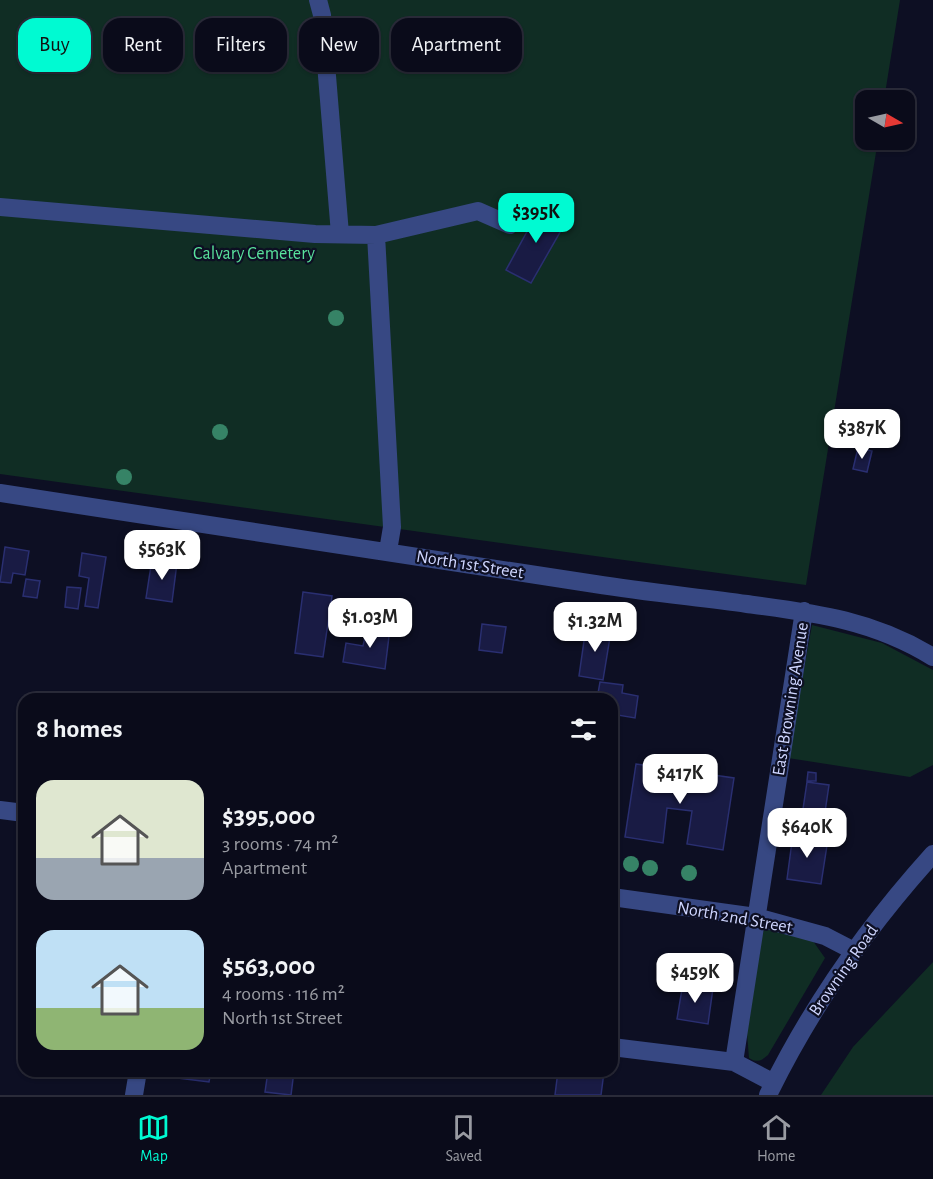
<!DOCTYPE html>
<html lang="en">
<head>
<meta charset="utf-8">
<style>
	body { margin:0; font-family:"Alegreya Sans",sans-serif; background:#181927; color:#f1f3f6; height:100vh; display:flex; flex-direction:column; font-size:22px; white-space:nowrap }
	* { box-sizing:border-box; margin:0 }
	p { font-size:20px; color:#999ba2 }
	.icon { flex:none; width:33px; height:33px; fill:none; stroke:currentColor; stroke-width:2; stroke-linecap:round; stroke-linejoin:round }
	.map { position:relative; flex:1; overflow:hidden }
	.details { position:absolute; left:18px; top:693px; width:600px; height:384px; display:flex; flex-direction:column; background:#0a0b1a; border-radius:18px; box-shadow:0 2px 4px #0004,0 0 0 2px #2a2b39 }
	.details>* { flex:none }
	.guide { position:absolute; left:18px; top:18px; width:600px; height:54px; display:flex; gap:12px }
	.needle { width:39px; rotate:99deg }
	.controls { position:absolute; left:855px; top:90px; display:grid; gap:12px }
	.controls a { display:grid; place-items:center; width:60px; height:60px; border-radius:12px; background:#0a0b1a; box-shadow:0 2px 4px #0004,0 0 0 2px #2a2b39; font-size:30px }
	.price { position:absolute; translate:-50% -51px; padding:0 14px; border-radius:12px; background:#fff; color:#222; font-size:20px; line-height:39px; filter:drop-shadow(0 2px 3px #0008) }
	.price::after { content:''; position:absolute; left:50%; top:36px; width:18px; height:14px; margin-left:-9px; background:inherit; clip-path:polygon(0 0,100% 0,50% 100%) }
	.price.active { background:#00fad2; color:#111 }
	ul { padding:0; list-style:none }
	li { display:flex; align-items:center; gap:18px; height:150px; padding:0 18px }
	li span { display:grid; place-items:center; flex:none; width:168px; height:120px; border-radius:18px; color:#555 }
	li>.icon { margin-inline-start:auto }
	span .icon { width:72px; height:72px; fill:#fffc; stroke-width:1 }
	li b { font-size:26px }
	h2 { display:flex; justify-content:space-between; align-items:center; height:72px; padding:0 18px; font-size:26px }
	.pill { padding:0 21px; border-radius:18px; background:#0a0b1a; box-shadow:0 2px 4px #0004,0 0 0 2px #2a2b39; font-size:21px; line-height:54px }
	.pill.active { background:#00fad2; color:#111 }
	.tabs { display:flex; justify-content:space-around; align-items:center; height:84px; border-top:2px solid #2a2b39; background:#0a0b1a; font-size:16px; color:#999ba2 }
	.tabs a { display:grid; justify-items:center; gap:3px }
	.tabs .active { color:#00fad2 }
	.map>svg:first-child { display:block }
	.green { fill:#102d24 }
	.building { fill:#191b44; stroke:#2a2f71; stroke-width:1.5 }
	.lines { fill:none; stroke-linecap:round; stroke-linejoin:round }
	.minor { stroke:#374883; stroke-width:18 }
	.tree { fill:#368366 }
	.labels { text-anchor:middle; stroke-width:4.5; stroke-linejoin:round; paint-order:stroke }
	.park-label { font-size:18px; fill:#58e29c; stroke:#0d0f23 }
	.street-label { font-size:18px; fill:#cfd6ff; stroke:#0d0f23 }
</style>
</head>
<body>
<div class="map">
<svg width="933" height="1095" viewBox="0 0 933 1095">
	<rect width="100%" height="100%" fill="#0d0f23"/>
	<!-- green -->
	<path class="green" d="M0,0H900L884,100H866V140H878L806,585L0,474Z
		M812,625L882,643L933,670V765L910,777L788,758Z
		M769,929L813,941L825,958L768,1055C761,1061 757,1063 749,1058L747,1033L762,935L764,930Z
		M933,962V1095H821L853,1047Z"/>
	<!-- building -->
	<path class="building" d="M541,206L567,220L531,283L506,270Z
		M858,448L872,451L867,472L853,469Z
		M5,547L29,551L25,575L13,573L11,583L0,582Z
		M82,553L106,557L98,608L85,606L89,578L79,576Z
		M152,559L177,563L172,602L146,598Z
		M26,579L40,581L37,598L23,596Z
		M67,587L81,588L78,609L65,607Z
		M303,592L332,596L323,657L295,653Z
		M368,624L390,628L385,669L343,662L346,643L363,646Z
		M482,624L506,627L502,653L479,650Z
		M586,627L611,631L603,680L579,676Z
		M600,682L623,685L622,693L638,696L635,718L618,715L617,722H612V699H597Z
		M463,694L482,697V699H462Z
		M636,764L734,778L723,850L687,844L692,811L667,808L663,843L625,837Z
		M808,772L816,773V781H807Z
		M807,782L829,785L825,812L803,809Z
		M793,834L828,839L821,884L787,879Z
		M683,983L713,988L708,1024L677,1019Z
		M179,1071H211L209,1082L178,1078Z
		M268,1071H294L291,1095L265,1092Z
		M558,1071L604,1072L601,1095H555Z"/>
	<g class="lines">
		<!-- minor -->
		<path class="minor" d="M318,0L322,15L340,234
			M0,207L315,234L376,235L478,211L510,225
			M376,235L392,527L388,551
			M0,493C199,522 397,553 595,584C645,592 696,597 747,604C815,613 873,620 933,657
			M0,810L24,813
			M612,897L756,917L825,936L854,951
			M612,1047L734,1062L774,1083
			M734,1062L804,611
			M134,1095L138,1071
			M768,1095C811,1007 867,927 933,854"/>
	</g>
	<!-- trees -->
	<g class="tree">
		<circle cx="336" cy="318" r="8"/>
		<circle cx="220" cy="432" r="8"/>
		<circle cx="124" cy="477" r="8"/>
		<circle cx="631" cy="864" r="8"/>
		<circle cx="650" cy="868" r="8"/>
		<circle cx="689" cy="873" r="8"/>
	</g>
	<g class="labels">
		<!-- park labels -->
		<g class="park-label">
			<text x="254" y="259">Calvary Cemetery</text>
		</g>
		<!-- street labels -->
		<g class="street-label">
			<text transform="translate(470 564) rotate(9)" y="6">North 1st Street</text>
			<text transform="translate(790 699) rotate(-81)" y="6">East Browning Avenue</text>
			<text transform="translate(735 917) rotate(10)" y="6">North 2nd Street</text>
			<text transform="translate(843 970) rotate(-55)" y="6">Browning Road</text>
		</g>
	</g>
</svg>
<div class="controls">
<a><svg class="needle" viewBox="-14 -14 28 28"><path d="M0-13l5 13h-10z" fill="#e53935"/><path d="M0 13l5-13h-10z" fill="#999ba2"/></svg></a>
</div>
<b class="price active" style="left:536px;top:244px">$395K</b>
<b class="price" style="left:862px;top:460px">$387K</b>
<b class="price" style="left:162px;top:581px">$563K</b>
<b class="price" style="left:370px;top:649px">$1.03M</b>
<b class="price" style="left:595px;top:653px">$1.32M</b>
<b class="price" style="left:680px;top:805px">$417K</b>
<b class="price" style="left:807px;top:859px">$640K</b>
<b class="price" style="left:695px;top:1004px">$459K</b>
<div class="guide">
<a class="pill active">Buy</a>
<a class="pill">Rent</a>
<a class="pill">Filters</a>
<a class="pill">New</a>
<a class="pill">Apartment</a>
</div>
<section class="details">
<h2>8 homes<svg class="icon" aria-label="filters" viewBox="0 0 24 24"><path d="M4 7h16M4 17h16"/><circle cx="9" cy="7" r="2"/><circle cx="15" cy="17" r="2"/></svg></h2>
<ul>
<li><span style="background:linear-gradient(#dfe7d0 65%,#9aa5b1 0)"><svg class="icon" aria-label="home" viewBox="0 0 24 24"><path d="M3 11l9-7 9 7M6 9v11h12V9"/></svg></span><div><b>$395,000</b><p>3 rooms · 74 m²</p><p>Apartment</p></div></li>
<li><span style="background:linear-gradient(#bfe0f5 65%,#8fb573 0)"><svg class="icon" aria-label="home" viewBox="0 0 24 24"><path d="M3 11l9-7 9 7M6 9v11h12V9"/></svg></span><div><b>$563,000</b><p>4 rooms · 116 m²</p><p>North 1st Street</p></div></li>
</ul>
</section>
</div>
<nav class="tabs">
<a class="active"><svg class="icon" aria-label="map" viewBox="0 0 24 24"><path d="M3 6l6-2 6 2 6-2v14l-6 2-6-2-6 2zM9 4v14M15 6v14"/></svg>Map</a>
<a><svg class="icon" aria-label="saved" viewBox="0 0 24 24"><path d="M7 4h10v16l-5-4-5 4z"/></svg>Saved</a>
<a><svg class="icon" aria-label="home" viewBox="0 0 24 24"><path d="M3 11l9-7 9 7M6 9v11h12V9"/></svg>Home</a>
</nav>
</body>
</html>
